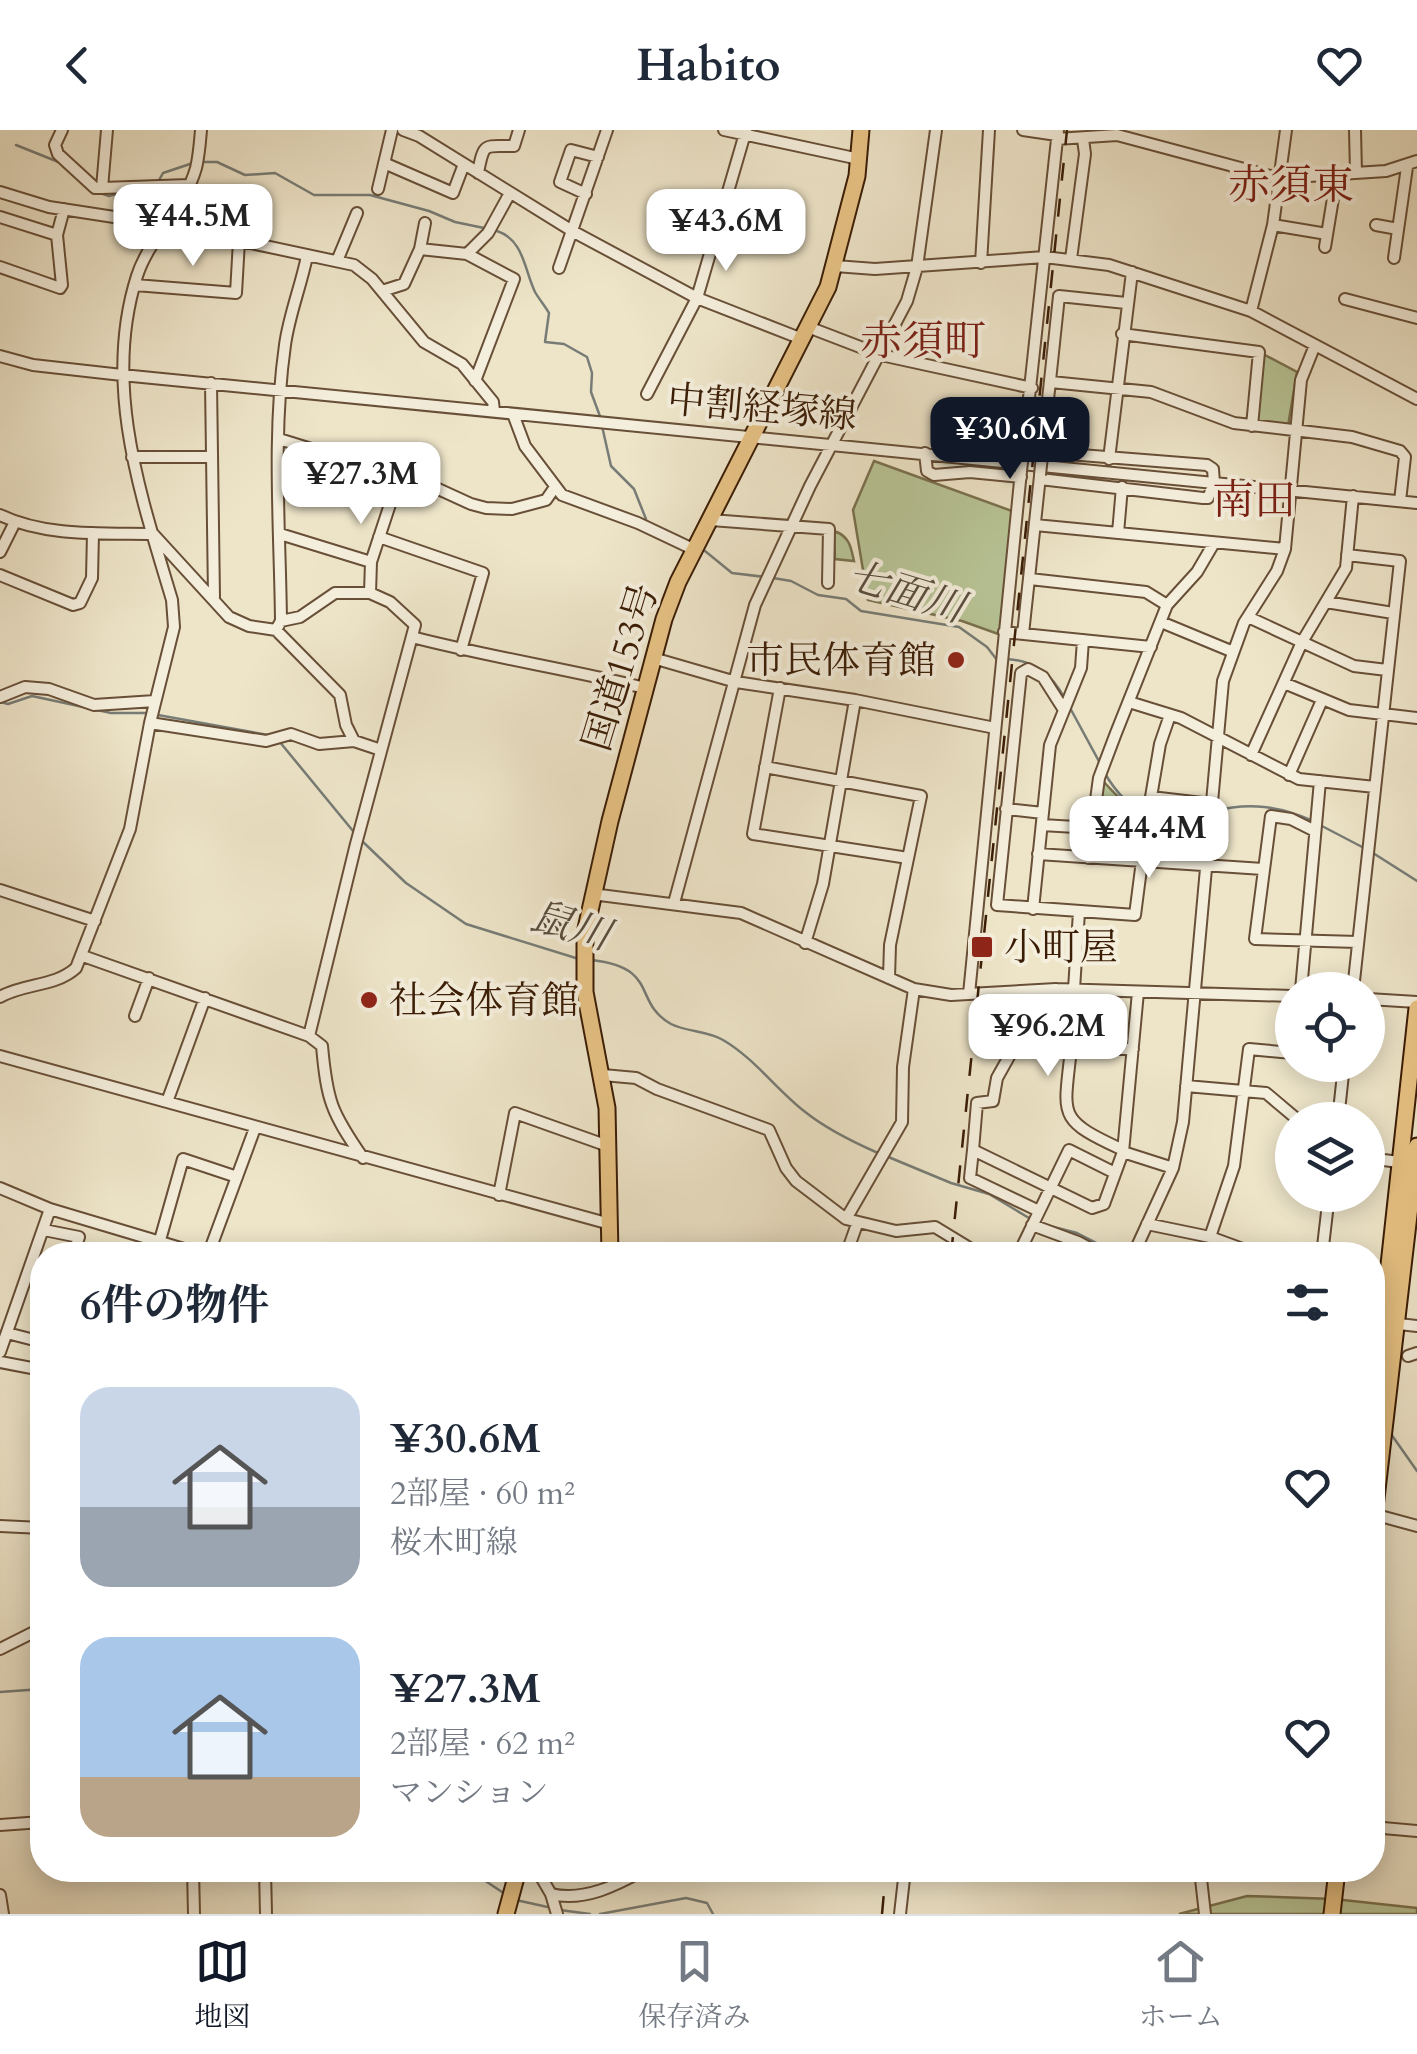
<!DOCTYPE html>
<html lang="ja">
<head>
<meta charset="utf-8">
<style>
	body { margin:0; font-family:Cardo,"Noto Serif JP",serif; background:#f6f6f7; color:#1f2937; height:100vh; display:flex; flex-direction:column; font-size:38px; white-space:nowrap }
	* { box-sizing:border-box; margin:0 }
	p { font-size:32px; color:#747a83 }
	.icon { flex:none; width:55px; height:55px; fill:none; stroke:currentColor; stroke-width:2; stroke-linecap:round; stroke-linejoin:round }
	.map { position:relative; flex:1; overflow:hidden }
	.drawer { position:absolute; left:30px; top:1112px; width:1355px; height:640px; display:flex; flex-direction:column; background:#fff; border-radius:40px; box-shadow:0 5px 25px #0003 }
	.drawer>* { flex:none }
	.fabs { position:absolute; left:1275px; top:842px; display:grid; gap:20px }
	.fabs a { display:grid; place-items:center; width:110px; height:110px; border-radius:50%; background:#fff; box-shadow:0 5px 25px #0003; font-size:50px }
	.price { position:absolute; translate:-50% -85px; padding:0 22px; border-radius:20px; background:#fff; color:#222; font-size:32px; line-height:65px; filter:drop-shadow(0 2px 5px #0008) }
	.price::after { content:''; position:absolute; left:50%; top:60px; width:30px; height:22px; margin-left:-15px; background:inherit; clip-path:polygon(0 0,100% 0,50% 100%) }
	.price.selected { background:#111827; color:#fff }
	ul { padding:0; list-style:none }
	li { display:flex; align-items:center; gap:30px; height:250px; padding:0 50px }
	li span { display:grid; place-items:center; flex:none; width:280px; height:200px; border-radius:30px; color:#555 }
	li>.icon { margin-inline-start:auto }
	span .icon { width:120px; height:120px; fill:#fffc; stroke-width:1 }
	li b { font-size:42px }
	h2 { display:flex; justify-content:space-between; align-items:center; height:120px; padding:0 50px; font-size:42px }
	header { display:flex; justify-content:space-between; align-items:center; height:130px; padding:0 50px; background:#fff; font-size:45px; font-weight:700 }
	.dock { display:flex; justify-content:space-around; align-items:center; height:140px; border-top:2px solid #e0e1e3; background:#fff; font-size:28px; color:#747a83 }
	.dock a { display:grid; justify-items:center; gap:5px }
	.dock .selected { color:#111827 }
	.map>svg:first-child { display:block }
	.green { fill:#b8c597; stroke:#7a714e; stroke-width:2.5 }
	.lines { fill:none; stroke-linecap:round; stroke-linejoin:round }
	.stream { stroke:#777c76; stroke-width:2.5 }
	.minor-casing { stroke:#684f37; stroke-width:14 }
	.highway-casing { stroke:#3b1d06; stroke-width:19 }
	.minor { stroke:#f4eedc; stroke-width:10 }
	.highway { stroke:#e7c284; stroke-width:15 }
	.rail { stroke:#3b1d06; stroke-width:2.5; stroke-dasharray:18 18; stroke-linecap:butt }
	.minor-bridge-casing { stroke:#684f37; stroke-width:14; stroke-linecap:butt }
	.minor-bridge { stroke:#f4eedc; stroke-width:10 }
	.poi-dot { fill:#8f2418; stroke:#f4eedc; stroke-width:4 }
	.labels { text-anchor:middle; stroke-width:8; stroke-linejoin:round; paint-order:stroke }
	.street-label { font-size:38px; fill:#3b1d06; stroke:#f4eedc }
	.poi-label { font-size:38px; fill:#3b1d06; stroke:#f4eedc; text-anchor:start }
	.water-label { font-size:40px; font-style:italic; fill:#594d3e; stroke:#f4eedc }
	.quarter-label { font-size:42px; fill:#7a1f14; stroke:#f4eedc }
</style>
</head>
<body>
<header><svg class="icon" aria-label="back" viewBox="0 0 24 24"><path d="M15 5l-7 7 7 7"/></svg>Habito<svg class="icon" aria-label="heart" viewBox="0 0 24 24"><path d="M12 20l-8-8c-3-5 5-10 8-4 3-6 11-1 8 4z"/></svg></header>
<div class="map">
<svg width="1417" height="1784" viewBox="0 0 1417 1784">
	<rect width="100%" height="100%" fill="#eee5c9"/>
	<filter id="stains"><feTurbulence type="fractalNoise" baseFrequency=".002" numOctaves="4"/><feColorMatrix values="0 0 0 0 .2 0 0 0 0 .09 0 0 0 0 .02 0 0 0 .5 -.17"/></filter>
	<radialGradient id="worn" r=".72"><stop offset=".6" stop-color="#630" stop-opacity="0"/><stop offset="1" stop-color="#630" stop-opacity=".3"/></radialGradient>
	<!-- green -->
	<path class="green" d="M1263,224L1297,242L1288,296L1259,293L1256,290Z
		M874,331L1012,381L1001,505L962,491L868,470L853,380Z
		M837,402C850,408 851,418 854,431L835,429L834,404Z
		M1103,651C1139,690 1149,698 1203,686L1200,729L1095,725L1092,721Z
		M1247,1766L1334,1769L1417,1778V1784H1179Z"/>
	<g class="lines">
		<!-- stream -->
		<path class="stream" d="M16,15L61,33
			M202,32H217L245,45L275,43L314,65H370L429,81L455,92L484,98
			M158,52L163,43L193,33
			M94,61L109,66L124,62
			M497,101C524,110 524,139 535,162C539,169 545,176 549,183L545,212L564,214L587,227L592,243L591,262L601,289
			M602,296L611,336L634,359L646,389
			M665,400L686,410
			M705,421L732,443L765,447
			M773,448L791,451L818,465L846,469L861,481L959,497L987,517L997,530
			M1005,529C1034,530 1052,544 1065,569
			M0,572L8,574L32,566L111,583H150
			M1069,576L1101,635
			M158,585L268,605
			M279,611L353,701
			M1104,642C1131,688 1157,694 1206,683
			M1214,681C1249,672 1280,676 1313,691
			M1320,695L1366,719
			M362,711L406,753L466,794L579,829
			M1373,723L1417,751
			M592,830C660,838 632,872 671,894C687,902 708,901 723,910C754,928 776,959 804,981C826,999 853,1012 878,1023
			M886,1026L951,1053L989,1064L1029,1088
			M1046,1095L1077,1103L1120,1125
			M1391,1304L1417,1341
			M0,1562L42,1559
			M469,1740L505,1764
			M516,1770L552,1778
			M560,1780L590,1784
			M600,1784L686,1768L707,1773L713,1784"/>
		<!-- minor casing -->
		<g class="minor-casing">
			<path id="minor" d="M62,0L55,15L58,24L95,58H102
				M107,0L102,58L189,55
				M403,0L419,6L574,102L697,168L802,209
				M724,0L859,29
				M1023,0L1057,5
				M1355,0L1356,43
				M1057,9L1117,5L1278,48L1386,41L1417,31
				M384,33L453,63L464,34
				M478,43C484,10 485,17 514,16L519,0
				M378,59L392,0
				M0,62L49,77L166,95L354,135L372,149L424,212L462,234L493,272L494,281
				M586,64L560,52L571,20L598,27
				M0,87L57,105L62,155L60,158L0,137
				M1273,95L1327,104
				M1376,95L1398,99
				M57,105L64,79
				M1325,117L1337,44
				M420,119L425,93
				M467,124L514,149L475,251
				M1394,128L1407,37
				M1071,129L1085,24L1083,9
				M337,131L357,83
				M981,133L989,0
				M835,136L875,139L1045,127L1109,135L1251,181L1417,269
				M559,138L607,0
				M135,155L236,163L239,111
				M382,161L404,154L420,119L467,124L488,103L510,63
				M1345,169L1417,188
				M1251,181L1273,95L1286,0
				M808,197L881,225L1032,258
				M1122,204L1259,222L1252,296
				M0,226L33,235L122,245L1417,373
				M1051,252L1151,262L1234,293L1352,307L1400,321L1405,327L1400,371
				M211,253L214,467
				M647,264L697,168L746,0
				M513,284L525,316L562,365L638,393L695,420
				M279,309L334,326L390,333L412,347L471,374L486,378L512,379L546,370L555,357
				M925,323L927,341L934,345L970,342L1021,347
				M1023,323L1058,0
				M1042,326L1059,166L1126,173
				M132,327H212
				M1109,329L1132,142
				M1040,349L1203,368H1208L1214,353L1213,339L1207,335L1043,322
				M0,385C46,407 103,403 153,404L229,487L249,496L276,500L281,491L300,487L335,463H370L390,472L415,495L356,714L309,906
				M711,390L829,399L828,453
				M1035,395L1285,419
				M1118,403L1122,357
				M280,404L371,432
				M379,407L483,443L461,520
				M0,422L15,392
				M1347,425L1400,431L1353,860
				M0,445L73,475L80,473L92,448L93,403
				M1030,449L1146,462L1167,475
				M370,463L371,432L401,341
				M1326,472L1393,483
				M1248,487L1354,536L1387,540
				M281,491C280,399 272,306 285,215C289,185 301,156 307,126
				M1161,492L1231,521
				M276,500L340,565L346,595L354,611
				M1004,502L1151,517
				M1023,504L1040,346
				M412,507C489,527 568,539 645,558
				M653,528L736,552L855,570L995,598
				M1284,553L1349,580L1417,588
				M780,558L753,704L908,728
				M0,567L25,557L49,559L94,575L155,571
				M1129,572L1181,588L1299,649L1375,657
				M1064,580L1043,547L1028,539L1021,543L997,775L1135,785L1142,731
				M1170,585L1160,614L1151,667L1211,674
				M150,593L266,611L291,604L319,614L354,611L381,620
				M1251,625L1302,512L1346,438L1353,366
				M765,637L921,666L890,815L889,848
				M1289,645L1322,570
				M1006,679L1043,683
				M1042,695L1092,698
				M1315,701L1291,689L1271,686L1255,809L1358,812
				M1038,724L1263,739
				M1088,728L1099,648L1116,603L1167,475L1197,442L1214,413
				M0,760L95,791
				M592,764L741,783L914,859L951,865L1056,859L1292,866
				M674,773L755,475L810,356L907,171L917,137L936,0
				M1033,779L1050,615L1081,538L1083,510
				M805,813L823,754L855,570
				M83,826L309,906L322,916C327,971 331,982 363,1028
				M1056,859L1049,900L1034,903L1025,898L997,948L993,971L977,973L973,1020L1092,1078L1104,1074L1123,1022L1138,862
				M1074,859L1079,782
				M1301,860L1320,651
				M969,864L1021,341
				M0,867C24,853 55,857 76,838L130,699L150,593L174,497L172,470C141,366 102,255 137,146C149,108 185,78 196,38C199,26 200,12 201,0
				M1368,869L1417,872
				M135,886L149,848
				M1049,900L1071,919
				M0,926L610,1094
				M603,945L636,948L657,959L769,1000L786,1038L796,1051L846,1089L896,1101L935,1097L981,1125
				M1186,956L1266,963L1298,990
				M167,972L205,868
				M1338,990L1344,935
				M1121,1019C1056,989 1064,986 1071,919H1133
				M973,1020L970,1048L1039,1081
				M1123,1022L1173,1038
				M1368,1028L1399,1032
				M0,1058L50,1079L204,1125
				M499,1065L515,983L608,1016
				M846,1089L902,992L903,937L914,859
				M1147,1094L1210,1107L1259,1125
				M1032,1095L1078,1112L1102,1125
				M44,1100L79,1107L73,1125
				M1210,1107L1234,1036L1249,919L1292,923
				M160,1110L183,1029L237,1047
				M1134,1123L1173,1038L1183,992L1223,551L1244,493L1277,441L1285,419L1301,250L1315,215
				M208,1125L255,998
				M846,1125L857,1094
				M1018,1125L1069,1020L1115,1043
				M1322,1125L1329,1065
				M1372,1191L1417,1196
				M7,1203L42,1212
				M0,1222L50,1079
				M1408,1226L1417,1223
				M0,1232L42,1240
				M1384,1387L1417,1396
				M0,1396L42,1398
				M0,1519L42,1498
				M0,1695L42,1692
				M1372,1697L1417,1701
				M193,1740L194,1784
				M265,1740L266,1784
				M537,1740L551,1764L557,1784
				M1200,1740L1205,1784
				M551,1764C584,1772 617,1755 644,1740
				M0,1765L3,1784
				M900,1784L905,1740"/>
		</g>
		<!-- highway casing -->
		<g class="highway-casing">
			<path id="highway" d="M610,1125L607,978L585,862V803L610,691L664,489L678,452L828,157L857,46L861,0
				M1372,1291L1417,878
				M1372,1403L1417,1016
				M506,1784L518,1740
				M1332,1784L1337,1740"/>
		</g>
		<!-- minor -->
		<use href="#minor" class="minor"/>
		<!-- highway -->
		<use href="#highway" class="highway"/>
		<!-- rail -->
		<path class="rail" d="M951,1125L1067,0
			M882,1784L886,1740"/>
		<!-- minor-bridge casing -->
		<g class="minor-bridge-casing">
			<path id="minor-bridge" d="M1021,341L1023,323
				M1040,345L1042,326"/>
		</g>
		<!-- minor-bridge -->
		<use href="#minor-bridge" class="minor-bridge"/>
	</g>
	<!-- markers -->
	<g class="poi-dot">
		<circle cx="956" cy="530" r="10"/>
		<rect x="970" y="805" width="24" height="24" rx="5"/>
		<circle cx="369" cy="870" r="10"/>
	</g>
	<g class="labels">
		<!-- street labels -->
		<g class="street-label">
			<text transform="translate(762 277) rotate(5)" y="13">中割経塚線</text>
			<text transform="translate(620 537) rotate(-73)" y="13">国道153号</text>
		</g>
		<!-- poi labels -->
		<g class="poi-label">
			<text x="936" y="543" text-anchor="end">市民体育館</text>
			<text x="1004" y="830">小町屋</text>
			<text x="389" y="883">社会体育館</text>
		</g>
		<!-- water labels -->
		<g class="water-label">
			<text transform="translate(906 461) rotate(17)" y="14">七面川</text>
			<text transform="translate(571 795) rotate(16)" y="14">鼠川</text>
		</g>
		<!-- quarter labels -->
		<g class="quarter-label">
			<text x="1291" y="69">赤須東</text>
			<text x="923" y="225">赤須町</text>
			<text x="1254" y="384">南田</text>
		</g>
	</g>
	<rect width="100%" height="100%" filter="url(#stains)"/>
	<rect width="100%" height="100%" fill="url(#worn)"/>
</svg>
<div class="fabs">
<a><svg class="icon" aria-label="locate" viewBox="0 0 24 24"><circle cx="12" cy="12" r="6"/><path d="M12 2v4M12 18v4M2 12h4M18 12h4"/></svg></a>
<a><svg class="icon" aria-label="layers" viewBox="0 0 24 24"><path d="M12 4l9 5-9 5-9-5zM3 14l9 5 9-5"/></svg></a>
</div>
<b class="price" style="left:193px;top:139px">¥44.5M</b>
<b class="price" style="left:726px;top:144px">¥43.6M</b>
<b class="price selected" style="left:1010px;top:352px">¥30.6M</b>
<b class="price" style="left:361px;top:397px">¥27.3M</b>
<b class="price" style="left:1149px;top:751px">¥44.4M</b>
<b class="price" style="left:1048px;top:949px">¥96.2M</b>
<section class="drawer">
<h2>6件の物件<svg class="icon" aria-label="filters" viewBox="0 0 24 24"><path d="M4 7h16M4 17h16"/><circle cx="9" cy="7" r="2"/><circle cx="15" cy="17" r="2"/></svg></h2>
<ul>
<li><span style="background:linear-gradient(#c9d6e8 60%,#9aa5b1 0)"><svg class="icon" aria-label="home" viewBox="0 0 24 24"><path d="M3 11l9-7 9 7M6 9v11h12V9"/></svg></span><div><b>¥30.6M</b><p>2部屋 · 60 m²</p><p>桜木町線</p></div><svg class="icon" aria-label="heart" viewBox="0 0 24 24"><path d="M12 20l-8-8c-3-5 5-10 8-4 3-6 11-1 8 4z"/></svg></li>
<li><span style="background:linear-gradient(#a9c7e8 70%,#b9a48a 0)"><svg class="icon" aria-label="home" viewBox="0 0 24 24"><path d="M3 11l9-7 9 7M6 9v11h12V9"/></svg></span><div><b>¥27.3M</b><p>2部屋 · 62 m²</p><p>マンション</p></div><svg class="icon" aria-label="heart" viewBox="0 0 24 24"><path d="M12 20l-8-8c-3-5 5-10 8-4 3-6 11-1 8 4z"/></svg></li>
</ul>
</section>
</div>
<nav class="dock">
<a class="selected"><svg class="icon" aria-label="map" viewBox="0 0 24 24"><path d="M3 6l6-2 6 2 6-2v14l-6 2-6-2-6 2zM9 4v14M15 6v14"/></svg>地図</a>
<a><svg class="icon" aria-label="saved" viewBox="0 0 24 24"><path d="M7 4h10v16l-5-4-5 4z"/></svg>保存済み</a>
<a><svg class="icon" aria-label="home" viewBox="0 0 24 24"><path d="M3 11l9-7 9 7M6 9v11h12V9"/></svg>ホーム</a>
</nav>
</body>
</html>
